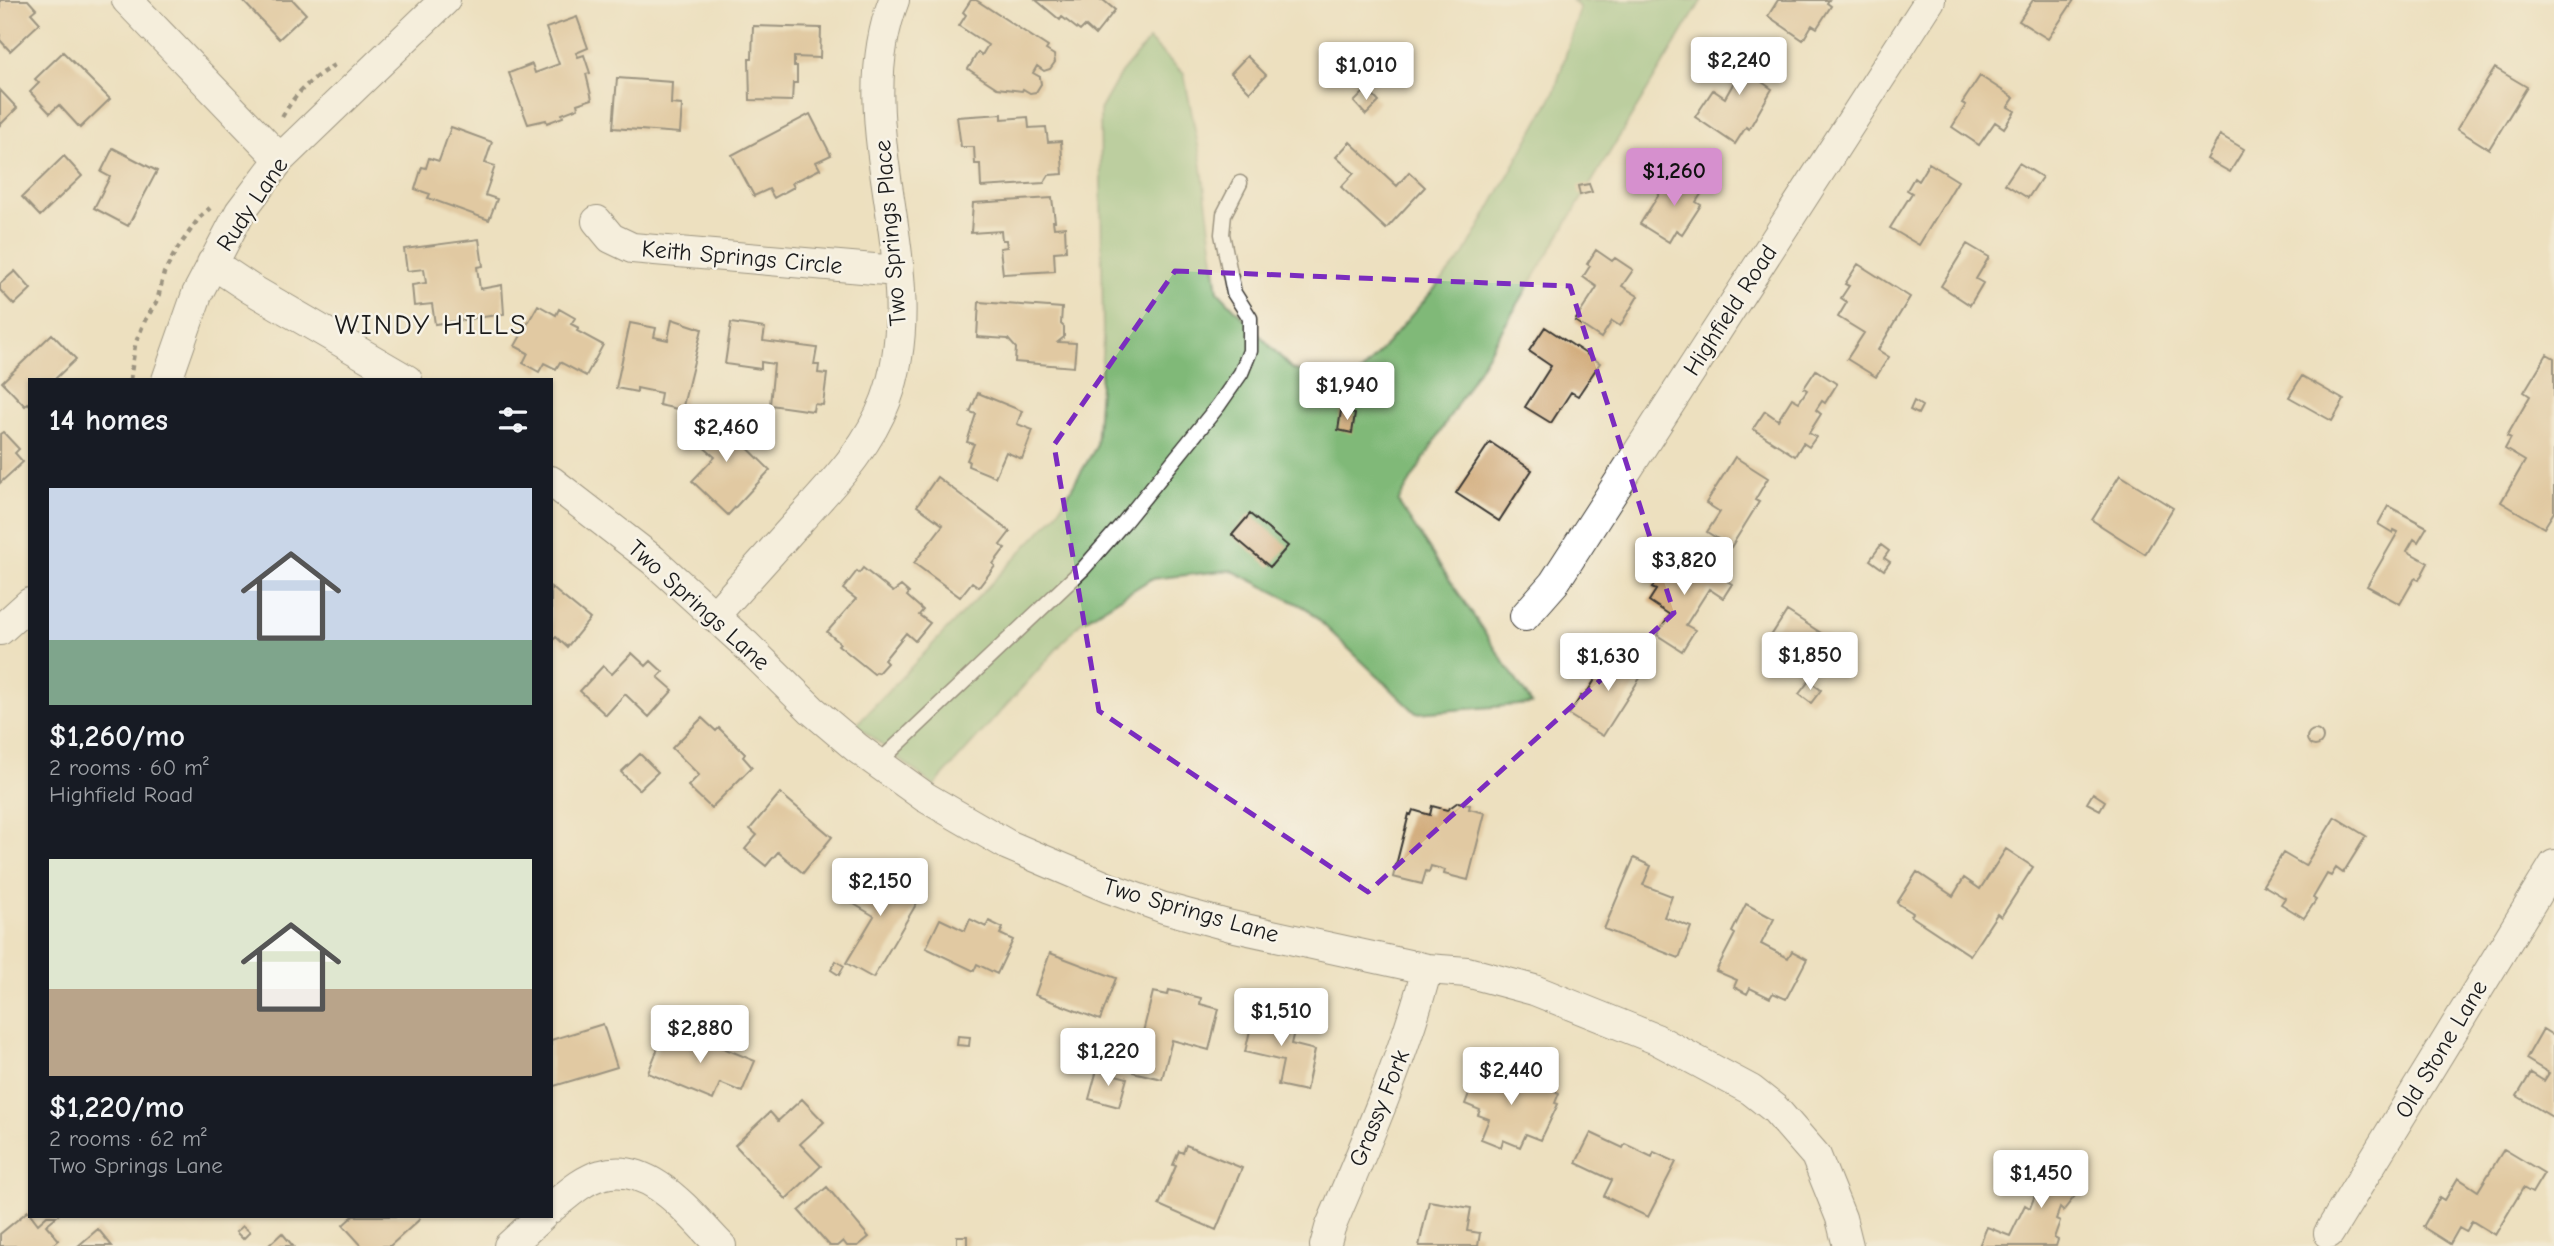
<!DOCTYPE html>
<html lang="en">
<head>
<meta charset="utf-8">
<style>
	body { margin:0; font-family:"Comic Neue",sans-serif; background:#242831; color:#f1f3f6; height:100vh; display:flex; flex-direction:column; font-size:26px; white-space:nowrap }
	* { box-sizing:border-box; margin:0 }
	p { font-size:23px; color:#9ea1a6 }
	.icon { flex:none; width:38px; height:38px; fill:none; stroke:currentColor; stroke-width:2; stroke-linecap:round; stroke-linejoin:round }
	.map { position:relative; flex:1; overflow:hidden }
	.side { position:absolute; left:28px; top:378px; width:525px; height:840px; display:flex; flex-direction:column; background:#171b24; border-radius:0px; box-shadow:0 2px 5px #0004 }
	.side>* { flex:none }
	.price { position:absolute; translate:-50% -60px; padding:0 16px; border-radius:7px; background:#fff; color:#222; font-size:23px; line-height:46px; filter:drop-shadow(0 2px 4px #0008) }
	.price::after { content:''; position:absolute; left:50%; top:42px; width:21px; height:16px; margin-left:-10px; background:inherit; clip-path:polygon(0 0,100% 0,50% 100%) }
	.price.current { background:#d690ce; color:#111 }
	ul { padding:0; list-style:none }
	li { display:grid; align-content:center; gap:14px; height:371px; padding:0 21px }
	li span { display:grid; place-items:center; height:217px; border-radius:0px; color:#555 }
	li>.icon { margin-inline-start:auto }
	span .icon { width:126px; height:126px; fill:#fffc; stroke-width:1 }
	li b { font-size:30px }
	h2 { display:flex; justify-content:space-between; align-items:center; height:84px; padding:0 21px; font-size:30px }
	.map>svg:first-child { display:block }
	.forest { fill:#80b978; stroke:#4e6a4a; stroke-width:2 }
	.building { fill:#d3ae7f }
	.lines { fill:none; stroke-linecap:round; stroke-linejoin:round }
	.service-casing { stroke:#3b3934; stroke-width:17 }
	.minor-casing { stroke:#3b3934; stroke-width:32 }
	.path { stroke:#3b3934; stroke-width:4.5; stroke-dasharray:5 5; stroke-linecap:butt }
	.service { stroke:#fff; stroke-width:14 }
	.minor { stroke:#fff; stroke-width:30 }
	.marked { fill:none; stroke:#7b2cbf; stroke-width:5; stroke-dasharray:14 9; stroke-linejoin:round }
	.labels { text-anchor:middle; stroke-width:5; stroke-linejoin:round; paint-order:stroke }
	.street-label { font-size:24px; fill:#1c1c1c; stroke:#f7f3e8 }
	.quarter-label { font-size:28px; letter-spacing:2px; fill:#1c1c1c; stroke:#f7f3e8 }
</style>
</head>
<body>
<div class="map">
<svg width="2554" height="1246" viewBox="0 0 2554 1246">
	<rect width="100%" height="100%" fill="#f7f3e8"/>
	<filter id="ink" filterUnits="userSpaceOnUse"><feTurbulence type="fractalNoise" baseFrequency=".0143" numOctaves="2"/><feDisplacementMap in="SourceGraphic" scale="14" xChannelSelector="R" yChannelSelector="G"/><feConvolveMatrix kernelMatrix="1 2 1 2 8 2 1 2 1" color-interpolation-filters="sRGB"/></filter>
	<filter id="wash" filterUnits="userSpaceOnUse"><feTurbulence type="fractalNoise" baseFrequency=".00686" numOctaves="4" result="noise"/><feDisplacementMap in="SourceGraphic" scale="28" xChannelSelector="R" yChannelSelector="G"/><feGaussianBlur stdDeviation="1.57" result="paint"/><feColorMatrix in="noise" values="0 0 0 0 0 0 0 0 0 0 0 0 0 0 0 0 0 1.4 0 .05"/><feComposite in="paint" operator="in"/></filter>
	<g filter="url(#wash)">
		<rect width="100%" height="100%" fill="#ede0bf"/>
		<!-- forest -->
		<path class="forest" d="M1572,0H1702L1398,502L1532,704L1416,713L1306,608L1231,570L1151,579L1080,623L934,786L856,725L1055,516L1096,447L1103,339L1100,110L1121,73L1149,40L1184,74L1201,160L1218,291L1292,369L1348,388L1464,255L1554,93L1580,8Z"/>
		<g id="blocks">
			<!-- building -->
			<path class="building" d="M0,0H28L36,9L31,13L40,23L10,51L0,40Z
				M242,0H293L306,14L279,39Z
				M971,0H976L1048,47L1046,50L1054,55L1055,62L1050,69L1044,71L1037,66L1033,73L1040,77L1041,84L1036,92L1030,93L1023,89L1022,91L997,88L968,69L978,52L982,55L988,45L959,26L966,15L963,12Z
				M1036,0H1103L1115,10L1095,35L1085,26L1080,31L1062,17L1060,20Z
				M1778,0H1829L1827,3L1831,6L1817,28L1812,25L1803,40L1768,16Z
				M2033,0H2074L2048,39L2019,21Z
				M577,17L588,48L576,53L578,57L584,55L590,73L586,74L592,99L577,104L578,108L562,114L563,117L547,123L546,120L528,124L509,73L532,64L535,73L559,64L546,28Z
				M753,26L821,28L820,58L794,57V66H797V83H793L792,101L750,100L749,59H752Z
				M1746,43L1772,60L1759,80L1772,89L1749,129L1746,127L1735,144L1695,117L1713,90L1725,98L1742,68L1733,62Z
				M63,52L110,99L80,128L59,105L50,113L30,92L39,83L35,79Z
				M1247,56L1266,75L1250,92L1231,73Z
				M2495,68L2527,87L2489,149L2457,129Z
				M1980,76L2014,98L2008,107L2015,111L2004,128L1995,122L1979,145L1952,127L1966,105L1962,103Z
				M617,78L672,82L671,104L682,105L680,133L613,128Z
				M1367,89L1379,102L1366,115L1354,102Z
				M0,90L17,108L0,125Z
				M810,114L831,155L816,162L820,169L792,183L794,187L774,198L769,189L754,196L732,155Z
				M1002,114V119L1028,117L1029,128L1046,127L1048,142L1061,141L1063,174L1049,175L1044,183L981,187L980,164H975L974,147H961L957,117Z
				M451,127L492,142L485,163L495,166L485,195L497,199L489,220L428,198L430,194L415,189L422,167L426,168L429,158L439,161Z
				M2220,135L2244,149L2230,172L2207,159Z
				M1350,142L1397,186L1409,172L1425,187L1386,229L1341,187L1354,173L1336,157Z
				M113,148L157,171L128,226L94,208L110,177L101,172Z
				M64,156L82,176L40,216L22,197Z
				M1929,163L1958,181L1919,245L1890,228L1912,193L1907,190L1914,178L1918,181Z
				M2019,163L2042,177L2028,198L2005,184Z
				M1680,172L1705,188L1696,202L1701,205L1682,234L1676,230L1669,242L1640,224L1667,182L1671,185Z
				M1589,184L1592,192L1580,195L1578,186Z
				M1052,198L1055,221H1053L1054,228L1065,227L1066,251L1054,252L1055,271L1003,274L1000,248L1007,247L1006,240H1002L1001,231L971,233L973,203Z
				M479,239L483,266L477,267L480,289L502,285L504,314L435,324L432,304L414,306L412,285L426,283L424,269L407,271L404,249Z
				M1967,244L1989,257L1976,279L1983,283L1970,305L1941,286Z
				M1596,250L1612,261L1615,258L1633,270L1622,286L1638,296L1620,326L1612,321L1601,338L1575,321L1597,287L1583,277L1590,266L1587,264Z
				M1858,264L1910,297L1878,350L1889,357L1876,377L1847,359L1864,333L1838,317L1847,302L1841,298L1849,286L1845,284Z
				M15,271L31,289L14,305L0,290V284Z
				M979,302L1062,308L1061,324L1064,327V337L1058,342L1076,343L1074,367L1015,362L1016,348L1008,339L977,337Z
				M538,305L556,315L559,309L575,318L571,324L579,328L577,331L603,345L586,376L560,362L556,369L544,363L539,372L523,363L528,353L515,346Z
				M672,319L702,329L682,410L659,405L661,393L637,388V392L616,388L630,323L656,328L654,337L668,340Z
				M731,323L765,328L763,341L817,348L814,365H819L818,373L827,374L823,405L814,404L813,411L770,405L774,364L761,362V369L725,364Z
				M1545,327L1600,363L1578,396L1571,392L1551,423L1525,407L1551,366L1529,351Z
				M52,334L76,359L54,380H30V405L28,403L25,406L2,382Z
				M2547,354L2554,358V512L2544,528L2501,502L2525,461L2505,449L2511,438L2507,436L2530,396L2524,392Z
				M1816,370L1837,384L1825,403L1822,401L1816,410L1821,414L1809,433L1816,437L1809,447L1803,443L1795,456L1753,429L1765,411L1778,420L1792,398L1799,402L1807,390L1804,388Z
				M2302,376L2344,400L2332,421L2289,397Z
				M978,393L1022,411L1017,424L1033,430L1022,459L1006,452L995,477L968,466L969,461L967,460L974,444L967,442L976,414L970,412Z
				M1914,401L1922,406L1918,414L1910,410Z
				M709,410L770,470L728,515L692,481L715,457L687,433Z
				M1341,411L1355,414L1352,433L1338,430Z
				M3,432L19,449L15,453L23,462L0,483V434Z
				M1490,442L1532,470L1499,521L1456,493Z
				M1735,457L1768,478L1755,500L1759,502L1731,547L1707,532L1720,512L1706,503Z
				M2120,475L2173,508L2145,554L2092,520Z
				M937,477L1010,532L1000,545L1005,548L993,564L995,566L979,587L972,582L960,597L914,563L943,525L917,506Z
				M2388,506L2427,527L2418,542L2414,539L2407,551L2428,563L2419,580L2415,578L2400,604L2367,586L2398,532L2394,530L2393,533L2378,524Z
				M1250,514L1288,546L1270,567L1232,535Z
				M1881,545L1889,551L1884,558L1890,562L1884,570L1870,560Z
				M1678,554L1732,584L1723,598L1709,589L1686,625L1695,630L1682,651L1657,635L1670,615L1649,601L1656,590L1652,588L1667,563L1671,566Z
				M863,568L893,592L901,586L909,593L907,596L923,610L919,615L930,623L915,641L906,633L884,660L887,663L878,673L876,672L874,674L838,645L840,643L827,632L856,599L843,589L857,571L859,573Z
				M551,587L590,619L567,647L556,637L551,642Z
				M1787,611L1838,644L1820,672L1769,639Z
				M1615,648L1642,664L1637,671L1642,675L1603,736L1569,715L1581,696L1584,697Z
				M632,653L646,666L651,661L663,672L658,677L673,690L649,717L625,694L606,715L580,691L603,666L612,674Z
				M1809,681L1821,690L1811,703L1799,694Z
				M702,718L716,731L719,728L745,754L743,757L752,767L711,808L688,786L699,775L672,748Z
				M2307 738a8 8 0 1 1 16 0a8 8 0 1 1-16 0Z
				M640,754L658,772L639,790L621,772Z
				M780,793L832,837L803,873L778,852L766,866L745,849L757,835L750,829Z
				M2093,793L2105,801L2100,810L2087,803Z
				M1458,802L1470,805L1469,809L1485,813L1468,880L1444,874L1445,870L1431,866L1429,872L1426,871L1422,884L1393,877L1409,814L1411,815L1413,810L1430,815L1432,806L1447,810Z
				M2335,817L2366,836L2343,873L2336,868L2331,876L2327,874L2313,898L2316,900L2304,918L2281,904L2285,898L2263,885L2283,853L2305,866Z
				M2006,849L2033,867L2001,917L1997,914L1970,955L1911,916L1913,913L1897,903L1917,872L1953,896L1964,878L1980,889Z
				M1634,858L1651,866L1643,885L1672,896L1664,917L1691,927L1679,958L1604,929Z
				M867,866L921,896L873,978L846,963L874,916L847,900Z
				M1746,904L1774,919L1761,944L1788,958L1792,951L1807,959L1786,999L1773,993L1770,998L1750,988L1747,994L1734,987L1737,980L1716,971L1735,934L1732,932Z
				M940,919L965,931L970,919L986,927L989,921L1003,928L1000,934L1013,940L997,974L977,964L974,971L926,948Z
				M1050,953L1116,978L1100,1020L1035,995Z
				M836,961L844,966L839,975L831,970Z
				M1169,990L1201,998L1200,1004L1219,1009L1209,1050L1172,1040L1162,1079L1133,1072L1153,992L1168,995Z
				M1255,1009L1297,1019L1291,1044L1315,1050L1306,1091L1278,1085L1283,1061L1245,1052Z
				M603,1024L617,1067L551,1087V1040Z
				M2543,1029L2554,1036V1118L2517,1096L2531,1073L2544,1081L2549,1073L2526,1059Z
				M695,1031L713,1038L711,1043L755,1061L742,1092L720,1083L713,1100L648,1073L664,1033L690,1044Z
				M958,1036L970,1037L969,1046L957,1045Z
				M1479,1068L1506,1078L1509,1073L1528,1080L1526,1086L1535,1090L1538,1084L1559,1093L1555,1103L1558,1104L1541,1140L1526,1134L1520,1147L1503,1140L1501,1147L1481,1139L1489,1119L1478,1115L1480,1110L1465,1104Z
				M1097,1070L1127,1078L1119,1107L1089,1099Z
				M802,1099L824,1122L800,1144L821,1166L786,1199L735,1145L770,1112L778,1121Z
				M1591,1133L1623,1148L1625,1144L1652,1157L1654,1152L1676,1162L1648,1217L1604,1196L1612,1180L1576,1163Z
				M1186,1145L1242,1168L1216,1230L1159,1205L1176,1166L1173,1165L1179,1151L1183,1153Z
				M2504,1149L2544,1173L2532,1193L2523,1188L2495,1235L2472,1221L2466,1232L2459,1228L2450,1244L2423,1227L2440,1197L2445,1200L2458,1178L2478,1191Z
				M2053,1157L2086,1182L2063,1211L2060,1208L2056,1219L2060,1221L2054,1238L2058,1240L2056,1246H1979L1987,1227L2010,1236L2025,1205L2030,1208L2037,1190L2030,1185Z
				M827,1187L869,1237L858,1246H847L843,1241L837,1246H830L799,1211Z
				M1429,1201L1471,1208L1467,1231L1480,1233L1478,1246H1419Z
				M28,1211L38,1224L47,1216H57L46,1225L59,1240L51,1246H0V1234Z
				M353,1216H418L420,1219L390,1246H362L343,1225Z
				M243,1226L250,1232L243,1239L236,1232Z
				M98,1229L112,1246H78Z
				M282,1233L293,1246H268Z
				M957,1236H967V1246H957Z"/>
		</g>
	</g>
	<g filter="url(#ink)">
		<use href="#blocks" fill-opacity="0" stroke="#3b3934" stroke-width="2"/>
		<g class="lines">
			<!-- service casing -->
			<g class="service-casing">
				<path id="service" d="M878,763L1083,569L1125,521L1218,406L1241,373L1250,351V318L1234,293L1222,234L1224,214L1240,183"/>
			</g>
			<!-- minor casing -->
			<g class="minor-casing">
				<path id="minor" d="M127,0L280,159
					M597,221L611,238L632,248L897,271
					M212,263L251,289L407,380
					M167,380L197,294L240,212L280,159L445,0
					M551,481L653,560L745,644L812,710L857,748L925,797L1008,845L1109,888L1164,908L1231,926L1427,969L1467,972L1534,990L1656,1039L1751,1090L1775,1109L1816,1156L1841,1218L1848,1246
					M714,616C743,584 771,552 800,520C833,483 868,448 886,400C934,270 844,130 894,0
					M1525,616L1554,583L1930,0
					M0,630L30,603
					M551,1208C566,1196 582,1180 601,1175C651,1160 690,1215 721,1246
					M2329,1233L2554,865
					M509,1246L542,1216
					M1325,1246L1330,1228C1366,1143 1403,1059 1427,969"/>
			</g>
			<!-- path -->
			<path class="path" d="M282,117C295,93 314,76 338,63
				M130,380L135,345L145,320L157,302L164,273L176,251L199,218L210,208"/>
			<!-- service -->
			<use href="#service" class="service"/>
			<!-- minor -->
			<use href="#minor" class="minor"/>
		</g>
	</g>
	<!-- marked area -->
	<path d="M0 0H2554V1246H0ZM1175,271L1570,286L1674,613L1368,892L1099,711L1054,445Z" fill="#ede0bf" fill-opacity=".55" fill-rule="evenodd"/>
	<path class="marked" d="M1175,271L1570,286L1674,613L1368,892L1099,711L1054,445Z"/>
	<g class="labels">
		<!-- street labels -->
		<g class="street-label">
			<text transform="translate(252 204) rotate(-56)" y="8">Rudy Lane</text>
			<text transform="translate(890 233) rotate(-95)" y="8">Two Springs Place</text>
			<text transform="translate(742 257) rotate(5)" y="8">Keith Springs Circle</text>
			<text transform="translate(1730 310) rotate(-57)" y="8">Highfield Road</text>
			<text transform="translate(699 605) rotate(42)" y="8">Two Springs Lane</text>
			<text transform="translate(1191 910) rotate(16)" y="8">Two Springs Lane</text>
			<text transform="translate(2441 1049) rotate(-59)" y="8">Old Stone Lane</text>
			<text transform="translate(1379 1108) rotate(-68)" y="8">Grassy Fork</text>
		</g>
		<!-- quarter labels -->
		<g class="quarter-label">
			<text x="431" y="334">WINDY HILLS</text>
		</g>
	</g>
</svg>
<b class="price" style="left:1739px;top:97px">$2,240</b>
<b class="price" style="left:1366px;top:102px">$1,010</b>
<b class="price current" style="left:1674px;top:208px">$1,260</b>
<b class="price" style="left:1347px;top:422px">$1,940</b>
<b class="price" style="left:726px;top:464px">$2,460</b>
<b class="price" style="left:1684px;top:597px">$3,820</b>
<b class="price" style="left:1810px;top:692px">$1,850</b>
<b class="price" style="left:1608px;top:693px">$1,630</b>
<b class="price" style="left:880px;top:918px">$2,150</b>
<b class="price" style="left:1281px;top:1048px">$1,510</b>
<b class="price" style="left:700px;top:1065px">$2,880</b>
<b class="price" style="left:1108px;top:1088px">$1,220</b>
<b class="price" style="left:1511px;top:1107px">$2,440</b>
<b class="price" style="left:2041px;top:1210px">$1,450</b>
<section class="side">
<h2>14 homes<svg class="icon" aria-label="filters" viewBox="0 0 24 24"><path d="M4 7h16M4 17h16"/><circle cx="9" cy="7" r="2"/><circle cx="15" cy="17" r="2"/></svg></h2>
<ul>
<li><span style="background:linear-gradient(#c9d6e8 70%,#7fa58c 0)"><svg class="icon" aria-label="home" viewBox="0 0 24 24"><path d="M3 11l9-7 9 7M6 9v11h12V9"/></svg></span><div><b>$1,260/mo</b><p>2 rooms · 60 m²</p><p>Highfield Road</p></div></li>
<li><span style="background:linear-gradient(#dfe7d0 60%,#b9a48a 0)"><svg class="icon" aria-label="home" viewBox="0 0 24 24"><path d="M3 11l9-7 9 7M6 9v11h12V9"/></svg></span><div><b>$1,220/mo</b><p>2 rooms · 62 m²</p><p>Two Springs Lane</p></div></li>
</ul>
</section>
</div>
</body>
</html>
